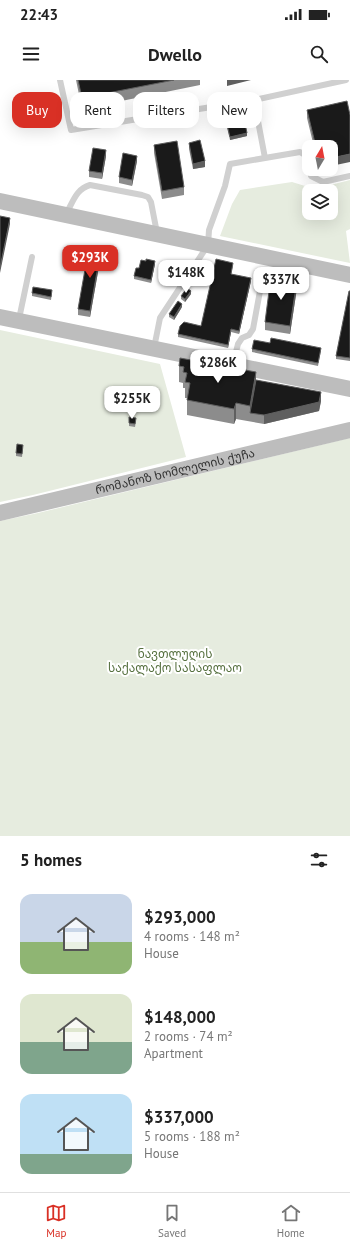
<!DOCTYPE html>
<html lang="en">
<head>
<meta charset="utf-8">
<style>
	body { margin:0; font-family:"PT Sans","Noto Sans Georgian",sans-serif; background:#f2f2f2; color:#222; height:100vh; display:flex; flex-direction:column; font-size:15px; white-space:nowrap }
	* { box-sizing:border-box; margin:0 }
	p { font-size:13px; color:#767676 }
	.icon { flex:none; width:22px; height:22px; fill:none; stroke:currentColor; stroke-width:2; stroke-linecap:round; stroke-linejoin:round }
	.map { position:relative; height:756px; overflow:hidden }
	.side { display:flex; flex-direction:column; background:#fff; flex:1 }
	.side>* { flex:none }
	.top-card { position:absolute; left:12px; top:12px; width:326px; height:36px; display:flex; gap:8px }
	.needle { width:26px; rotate:10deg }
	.controls { position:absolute; left:302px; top:60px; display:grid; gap:8px }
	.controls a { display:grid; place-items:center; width:36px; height:36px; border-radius:8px; background:#fff; box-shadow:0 4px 16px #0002; font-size:20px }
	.price { position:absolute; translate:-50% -34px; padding:0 9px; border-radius:8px; background:#fff; color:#222; font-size:13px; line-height:26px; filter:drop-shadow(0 1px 2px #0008) }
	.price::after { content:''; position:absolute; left:50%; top:24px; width:12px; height:9px; margin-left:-6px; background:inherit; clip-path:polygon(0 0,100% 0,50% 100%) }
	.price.active { background:#d93025; color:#fff }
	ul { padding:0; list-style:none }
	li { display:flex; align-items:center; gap:12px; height:100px; padding:0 20px }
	li span { display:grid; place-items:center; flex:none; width:112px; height:80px; border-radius:12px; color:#555 }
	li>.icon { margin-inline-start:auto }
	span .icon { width:48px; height:48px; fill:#fffc; stroke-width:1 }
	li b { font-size:17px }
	h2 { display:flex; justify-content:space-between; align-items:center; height:48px; padding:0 20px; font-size:17px }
	.chip { padding:0 14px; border-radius:12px; background:#fff; box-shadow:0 4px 16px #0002; font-size:14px; line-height:36px }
	.chip.active { background:#d93025; color:#fff }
	.status { display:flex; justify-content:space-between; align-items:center; height:28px; padding:0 20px; background:#fff; direction:ltr }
	.status svg { height:11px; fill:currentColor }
	header { display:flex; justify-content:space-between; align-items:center; height:52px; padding:0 20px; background:#fff; font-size:18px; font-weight:700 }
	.tab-bar { display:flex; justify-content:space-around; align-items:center; height:56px; border-top:1px solid #e0e0e0; background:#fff; font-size:11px; color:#767676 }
	.tab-bar a { display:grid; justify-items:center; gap:2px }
	.tab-bar .active { color:#d93025 }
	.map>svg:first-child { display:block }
	.green { fill:#e6ecdf; fill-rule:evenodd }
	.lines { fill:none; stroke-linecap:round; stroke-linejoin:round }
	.lane { stroke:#d0d0d0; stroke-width:6 }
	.secondary { stroke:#bdbdbd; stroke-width:16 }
	.wall { fill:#8c8c8c }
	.shaded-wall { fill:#5f5f5f }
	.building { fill:#1a1a1a; stroke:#5f5f5f }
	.labels { text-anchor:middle; stroke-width:4; stroke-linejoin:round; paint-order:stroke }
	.street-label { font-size:12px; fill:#333; stroke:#fff }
	.park-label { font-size:12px; fill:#56703f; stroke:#fff }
</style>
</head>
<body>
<div class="status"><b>22:43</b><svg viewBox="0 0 49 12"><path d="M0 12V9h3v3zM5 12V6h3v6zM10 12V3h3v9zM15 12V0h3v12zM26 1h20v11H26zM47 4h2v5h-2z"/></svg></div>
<header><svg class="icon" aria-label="menu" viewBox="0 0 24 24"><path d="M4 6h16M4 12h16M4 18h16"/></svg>Dwello<svg class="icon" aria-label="search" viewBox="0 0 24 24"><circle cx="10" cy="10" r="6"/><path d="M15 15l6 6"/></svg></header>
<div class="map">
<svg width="350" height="756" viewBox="0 0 350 756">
	<rect width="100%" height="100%" fill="#fff"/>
	<!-- green -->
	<path class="green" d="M350,100V149L346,151L350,183L220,156L232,124L240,110L292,102L315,109ZM309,111H331V133H309Z
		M0,250L160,284L186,377L33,415L0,422Z
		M350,358V756H0V441L38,433Z"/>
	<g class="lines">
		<!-- lane -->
		<path class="lane" d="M60,0L71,50L254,20L346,0
			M254,20L265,78
			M66,134C73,122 76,109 90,105L142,115L148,117L151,122L157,153
			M19,239L32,177
			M154,268L160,238L208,165L209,150L225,106L230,84L300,72L305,75L311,96L323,102L350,96
			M233,284L238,264L242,258L249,255L253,249L260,211"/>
		<!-- secondary -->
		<g class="secondary">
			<path d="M0,121L350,195"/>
			<path d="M0,237L350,309"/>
			<path id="s1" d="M0,433L350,350"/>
		</g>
	</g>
	<!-- wall -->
	<path class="wall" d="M76,0H200V5L82,29Z
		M307,30L331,67H314L307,38Z
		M224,32L238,45L247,56L230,60L224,35Z
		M189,63L205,87L193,89L189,69Z
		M154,65L184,107V115L162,119L154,73Z
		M106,76L102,99L89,97V91Z
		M137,81L132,106L119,103V97Z
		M101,175L90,237L78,235V229Z
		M146,181L155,184L151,203L134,199V196L139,188Z
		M233,186L231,194L251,201L239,254L231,252L228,268L178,257V254L201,246Z
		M179,189L176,200L163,197V194Z
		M297,208L290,254L265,250V242Z
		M350,211V281L336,279V276Z
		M32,213H52L51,220L32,216Z
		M191,214L185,222L181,219V216Z
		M182,227L174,240L169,237V234Z
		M270,263L321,271L318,286L252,272V269Z
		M179,286L256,300L321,321L319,331L264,344L236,339L234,344L187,335V318H185V308H183V303L179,302Z
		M136,341L135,347L129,346V343Z
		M23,368L22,377L16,376V373Z"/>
	<!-- shaded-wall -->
	<path class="shaded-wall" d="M227,0H251L227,6Z
		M247,53V56L230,60V57Z
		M106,70V76L102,99V93Z
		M350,74V82L331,86V78Z
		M137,76V81L132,106V100Z
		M205,81V87L193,89V84Z
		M10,138V144L0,193V188Z
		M101,169V175L90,237V231Z
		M155,181V184L151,203V200Z
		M251,198V201L239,254V251Z
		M297,200V208L290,254V246Z
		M191,211V214L185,222V219Z
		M182,224V227L174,240V237Z
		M231,249V252L228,268V265Z
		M256,292V308L250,333V326Z
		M321,312V321L319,331L264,344V335Z
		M236,323V339L234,344V329Z"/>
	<!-- building -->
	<path class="building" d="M78,0H174L82,18Z
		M347,21L350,35V74L331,78V67H316L307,30Z
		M235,30L238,45L245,43L247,53L230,57L224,32Z
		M200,60L205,81L193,84L189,63Z
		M177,61L184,107L162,111L154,65Z
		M93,68L106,70L102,93L89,91Z
		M123,73L137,76L132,100L119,97Z
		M0,136L10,138L0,188Z
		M89,167L101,169L90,231L78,229Z
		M146,179L155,181L151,200L134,196L136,188H139L141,180L146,181Z
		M216,179L233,183L231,194L251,198L239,251L231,249L228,265L178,254L180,246L184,242L201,246Z
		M165,183L179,186L176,197L163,194Z
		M271,196L297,200L290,246L265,242Z
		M33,207L52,210L51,217L32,213Z
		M187,208L191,211L185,219L181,216Z
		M349,211H350V278L336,276Z
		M178,221L182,224L174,237L169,234Z
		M271,258L321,268L318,283L252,269L254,260L270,263Z
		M180,278L256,292L250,326L236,323L234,329L187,320L190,303L185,302L187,293L183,292L184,287L179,286Z
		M256,300L321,312L319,322L264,335L250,333Z
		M129,337L136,338L135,344L129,343Z
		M17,364L23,365L22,374L16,373Z"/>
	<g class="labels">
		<!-- street labels -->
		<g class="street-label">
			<text dy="4" stroke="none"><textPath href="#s1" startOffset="180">რომანოზ ხომლელის ქუჩა</textPath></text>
		</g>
		<!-- park labels -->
		<g class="park-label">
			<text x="175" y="578">ნავთლუღის<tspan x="175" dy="14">საქალაქო სასაფლაო</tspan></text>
		</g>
	</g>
</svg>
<div class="controls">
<a><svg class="needle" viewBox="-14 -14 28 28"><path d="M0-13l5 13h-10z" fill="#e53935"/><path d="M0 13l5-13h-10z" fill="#767676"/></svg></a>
<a><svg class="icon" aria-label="layers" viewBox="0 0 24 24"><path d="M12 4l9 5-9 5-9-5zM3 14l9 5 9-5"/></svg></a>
</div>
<b class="price active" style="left:90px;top:199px">$293K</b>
<b class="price" style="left:186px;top:214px">$148K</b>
<b class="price" style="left:281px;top:221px">$337K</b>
<b class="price" style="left:218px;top:304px">$286K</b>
<b class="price" style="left:132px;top:340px">$255K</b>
<div class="top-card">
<a class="chip active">Buy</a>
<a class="chip">Rent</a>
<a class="chip">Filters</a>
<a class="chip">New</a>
</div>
</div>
<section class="side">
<h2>5 homes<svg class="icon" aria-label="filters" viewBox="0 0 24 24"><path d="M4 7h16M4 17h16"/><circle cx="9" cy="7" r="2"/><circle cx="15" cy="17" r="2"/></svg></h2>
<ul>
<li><span style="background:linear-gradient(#c9d6e8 60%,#8fb573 0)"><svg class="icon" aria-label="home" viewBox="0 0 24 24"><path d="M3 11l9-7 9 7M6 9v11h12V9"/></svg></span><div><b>$293,000</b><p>4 rooms · 148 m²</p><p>House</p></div></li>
<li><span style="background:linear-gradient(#dfe7d0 60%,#7fa58c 0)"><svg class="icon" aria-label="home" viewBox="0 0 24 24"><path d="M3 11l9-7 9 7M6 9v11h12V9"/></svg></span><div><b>$148,000</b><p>2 rooms · 74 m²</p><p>Apartment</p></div></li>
<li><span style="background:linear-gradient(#bfe0f5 75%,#7fa58c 0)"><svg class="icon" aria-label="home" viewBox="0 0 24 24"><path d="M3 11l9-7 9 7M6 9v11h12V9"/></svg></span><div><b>$337,000</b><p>5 rooms · 188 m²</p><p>House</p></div></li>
</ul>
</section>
<nav class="tab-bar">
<a class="active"><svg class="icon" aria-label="map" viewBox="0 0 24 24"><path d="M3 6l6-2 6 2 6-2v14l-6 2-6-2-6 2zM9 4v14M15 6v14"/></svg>Map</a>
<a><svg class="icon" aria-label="saved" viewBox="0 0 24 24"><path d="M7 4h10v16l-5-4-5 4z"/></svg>Saved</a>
<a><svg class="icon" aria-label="home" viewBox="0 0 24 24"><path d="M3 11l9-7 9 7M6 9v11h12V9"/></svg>Home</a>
</nav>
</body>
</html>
